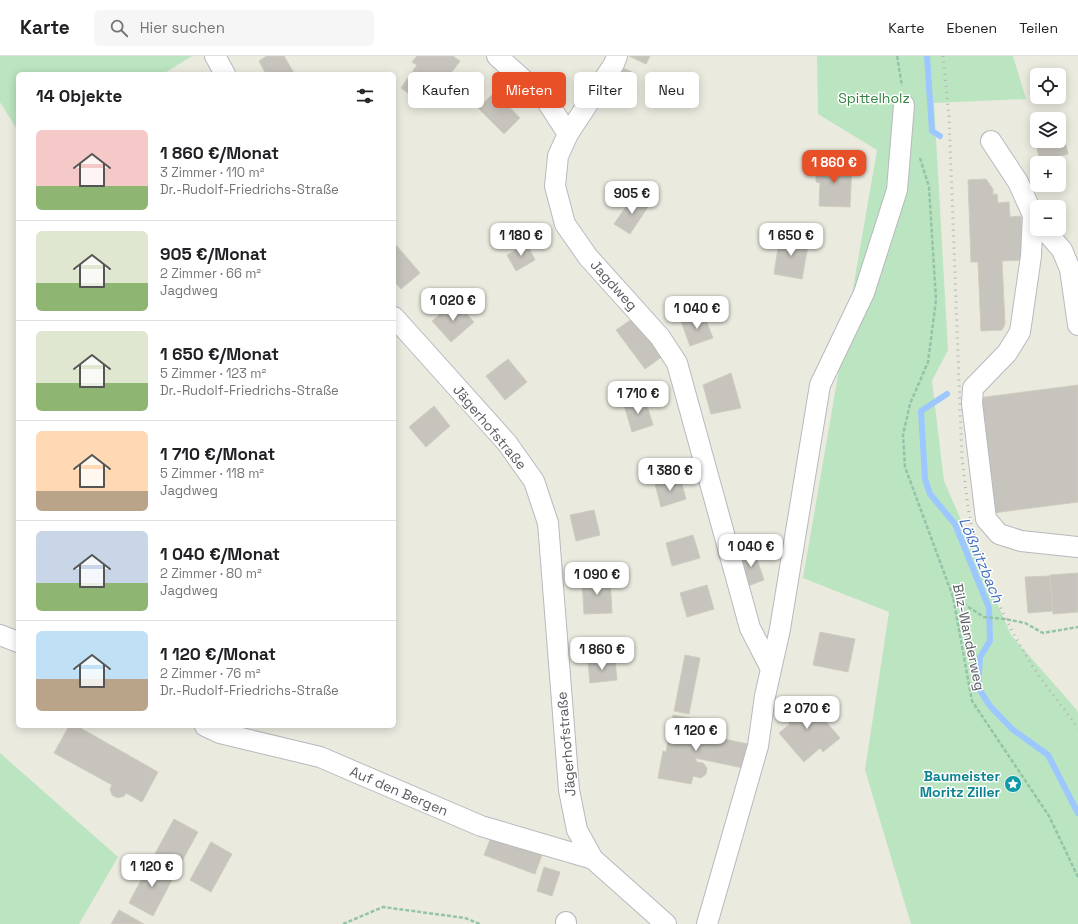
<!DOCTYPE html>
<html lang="de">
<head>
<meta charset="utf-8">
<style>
	body { margin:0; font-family:"Space Grotesk",sans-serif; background:#f6f6f6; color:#202124; height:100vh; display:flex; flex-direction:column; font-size:15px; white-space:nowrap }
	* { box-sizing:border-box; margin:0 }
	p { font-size:13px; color:#757577 }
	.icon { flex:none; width:22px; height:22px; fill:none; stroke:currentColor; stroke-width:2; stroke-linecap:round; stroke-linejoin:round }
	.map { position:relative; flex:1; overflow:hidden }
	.sheet { position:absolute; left:16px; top:16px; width:380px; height:656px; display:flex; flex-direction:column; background:#fff; border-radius:6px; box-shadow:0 2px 10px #0003 }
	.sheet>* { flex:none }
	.top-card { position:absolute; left:408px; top:16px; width:380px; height:36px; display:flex; gap:8px }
	.controls { position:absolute; left:1030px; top:12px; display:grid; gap:8px }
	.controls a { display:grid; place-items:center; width:36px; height:36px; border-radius:6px; background:#fff; box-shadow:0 2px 10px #0003; font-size:20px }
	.price { position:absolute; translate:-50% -34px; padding:0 9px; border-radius:8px; background:#fff; color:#222; font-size:13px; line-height:26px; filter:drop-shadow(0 1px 2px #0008) }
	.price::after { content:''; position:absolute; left:50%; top:24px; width:12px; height:9px; margin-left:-6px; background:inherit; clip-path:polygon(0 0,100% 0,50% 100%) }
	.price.selected { background:#e85028; color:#fff }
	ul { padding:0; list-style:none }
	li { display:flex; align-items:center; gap:12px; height:100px; padding:0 20px }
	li+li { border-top:1px solid #e0e0e0 }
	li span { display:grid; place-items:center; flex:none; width:112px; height:80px; border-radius:6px; color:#555 }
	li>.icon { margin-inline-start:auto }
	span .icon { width:48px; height:48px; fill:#fffc; stroke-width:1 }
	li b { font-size:17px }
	h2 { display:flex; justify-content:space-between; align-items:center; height:48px; padding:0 20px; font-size:17px }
	.chip { padding:0 14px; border-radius:6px; background:#fff; box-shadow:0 2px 10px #0003; font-size:14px; line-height:36px }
	.chip.selected { background:#e85028; color:#fff }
	header { display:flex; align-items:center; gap:24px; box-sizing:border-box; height:56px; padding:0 20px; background:#fff; border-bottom:1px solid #e0e0e0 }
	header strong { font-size:19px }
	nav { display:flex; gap:22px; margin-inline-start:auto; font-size:14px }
	.search { width:280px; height:36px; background:#f6f6f6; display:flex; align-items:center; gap:10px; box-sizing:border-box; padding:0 14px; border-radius:6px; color:#757577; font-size:15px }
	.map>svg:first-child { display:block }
	.green { fill:#bbe4c0 }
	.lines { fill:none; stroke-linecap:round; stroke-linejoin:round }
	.stream { stroke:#9cc7ff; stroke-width:6 }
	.building { fill:#c6c4bc; stroke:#d0ccbe }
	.minor-casing { stroke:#b7b9be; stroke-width:22 }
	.path { stroke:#94c4a7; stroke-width:2.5; stroke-dasharray:4 2; stroke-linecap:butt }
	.minor { stroke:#fff; stroke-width:20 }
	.rail { stroke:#b3b4b4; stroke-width:3; stroke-dasharray:1 5; stroke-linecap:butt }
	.labels { text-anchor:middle; stroke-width:3; stroke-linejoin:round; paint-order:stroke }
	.park-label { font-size:14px; fill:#348342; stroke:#fff }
	.street-label { font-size:14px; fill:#585b60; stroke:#fff }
	.culture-label { font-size:14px; font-weight:bold; fill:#0d838f; stroke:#fff; text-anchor:end }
	.water-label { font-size:15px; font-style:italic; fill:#3f6ec1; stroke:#fff }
</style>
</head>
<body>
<header>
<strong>Karte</strong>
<div class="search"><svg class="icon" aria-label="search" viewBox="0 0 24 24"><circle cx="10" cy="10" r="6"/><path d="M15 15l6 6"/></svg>Hier suchen</div>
<nav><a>Karte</a><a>Ebenen</a><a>Teilen</a></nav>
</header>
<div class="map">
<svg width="1078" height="868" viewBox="0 0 1078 868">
	<rect width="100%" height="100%" fill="#ebeadf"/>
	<!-- green -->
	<path class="green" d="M0,0H192L163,18H18V75L0,46Z
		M817,0H1013L1026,43L934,47L948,294L932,325L944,425L1011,579L1076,653L1078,657V868H911L865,714L889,556L803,522L877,94L818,58Z
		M0,697L118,801L79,868H0Z"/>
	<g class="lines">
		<!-- stream -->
		<path class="stream" d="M927,0L932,75L940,80
			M947,338L921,355L925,423L930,438L955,468L989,552L990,585L980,601L978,631L990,650L1012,673L1048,699L1078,757"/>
	</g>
	<!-- building -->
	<path class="building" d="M267,0H284L294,17L291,18H266L259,5Z
		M417,0H453L460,5L443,28L432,20L416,43L401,32L417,9L412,6Z
		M629,0H650L646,8Z
		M618,10L632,16L618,48L604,41Z
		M495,36L520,62L504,78L478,52Z
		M1062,73L1068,98L1040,105L1034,80L1037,79V85H1059V74Z
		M816,106L852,107L850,151L819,150L820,127L816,126Z
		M986,123L993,133V139L997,138L998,147L1009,146L1010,161L1021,160L1023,204L1002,205L1005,268L1002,274L981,275L978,206H971L968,124Z
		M634,139L649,149L630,178L614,168Z
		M780,179L809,184L802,223L774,218Z
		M527,188L535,204L516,215L507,199Z
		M396,189L420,217L401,233L394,225V190Z
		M455,245L474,266L451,286L432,265Z
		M703,257L713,282L690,290L681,265Z
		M635,261L663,300L645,313L616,274Z
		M508,303L527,326L505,344L486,320Z
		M731,317L741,352L711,358L703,329Z
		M1078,329V446L993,457L978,342Z
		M645,343L653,369L632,376L624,349Z
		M434,350L450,370L426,391L409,371Z
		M680,421L686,443L661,451L655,428Z
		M594,454L600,479L576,485L570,459Z
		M693,479L700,502L672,510L666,487Z
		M754,494L764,524L748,530L738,499Z
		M1078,517V556L1053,558L1050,519Z
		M1050,520L1053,555L1028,557L1025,521Z
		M610,521L612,557L584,558L582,523Z
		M707,529L714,553L687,561L680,537Z
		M820,576L855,583L848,616L813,609Z
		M622,589V605L615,606V604L603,605V590Z
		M685,599L700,602L689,658L674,655Z
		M615,604L617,624L590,627L588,606Z
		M804,640L840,682L823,696L820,692L804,706L779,677L790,668L782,658Z
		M673,659L702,664L700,678L748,688L743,712L695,702L697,706L703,707L707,712L706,718L701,722L693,720L691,728L658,722L663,695L666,696Z
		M69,670H77L158,716L142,746L126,737L124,740L118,742L112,739L110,733L112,729L54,697Z
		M174,763L198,776L175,818L151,805Z
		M491,781L542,799L535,818L484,799Z
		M211,786L232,798L211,836L190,824Z
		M151,805L175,818L153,860L129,847Z
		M544,811L560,816L552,840L537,835Z
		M119,854L144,868H111Z"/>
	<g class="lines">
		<!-- minor casing -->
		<g class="minor-casing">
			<path id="minor" d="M215,0L225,18
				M497,0L546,44L568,78L558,100L555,130L565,168L588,201L660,281L677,307L750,572L771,613
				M568,78L614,8L617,0
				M991,85L1018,126L1033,159
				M1037,164L1033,159L1031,200L1020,276L1007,297L973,332L972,347L986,463L999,478L1021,485L1078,491
				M1044,173L1062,194L1070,213L1078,269
				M394,261L507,387L534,425L548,467L569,734L577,774L593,803L666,868
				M0,579L18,586
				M205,670L220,677L320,701L481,770L593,803
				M566,866V868
				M707,868L758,690L765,640L780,573L820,329L864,237L897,134L904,49"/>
		</g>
		<!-- path -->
		<path class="path" d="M897,0L902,30
			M920,102L929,131L936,244L928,306L910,348L903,379L905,411L953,541L972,645L1049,760L1078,821
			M953,541L984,561L1005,563L1025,567L1043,577L1078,571
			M343,868L383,851L465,862L480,868"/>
		<!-- minor -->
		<use href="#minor" class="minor"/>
		<!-- rail -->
		<path class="rail" d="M943,0L949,60L962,404C966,429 967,457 975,482C987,526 1006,567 1030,606C1044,629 1063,650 1078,673"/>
	</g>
	<!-- icons -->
	<defs>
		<g id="sight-disc" transform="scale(0.9)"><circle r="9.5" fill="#0f9aa8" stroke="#fff"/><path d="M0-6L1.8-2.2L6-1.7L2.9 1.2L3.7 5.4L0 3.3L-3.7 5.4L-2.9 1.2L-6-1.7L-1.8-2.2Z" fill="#fff"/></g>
	</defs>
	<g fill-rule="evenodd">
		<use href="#sight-disc" x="1013" y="728"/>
	</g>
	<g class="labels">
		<!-- park labels -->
		<g class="park-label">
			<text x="874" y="47">Spittelholz</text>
		</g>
		<!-- street labels -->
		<g class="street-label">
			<text transform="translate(614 229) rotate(48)" y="5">Jagdweg</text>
			<text transform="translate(490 371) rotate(50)" y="5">Jägerhofstraße</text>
			<text transform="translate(969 581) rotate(78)" y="5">Bilz-Wanderweg</text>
			<text transform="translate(566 688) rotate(-95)" y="5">Jägerhofstraße</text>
			<text transform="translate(399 735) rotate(23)" y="5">Auf den Bergen</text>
		</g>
		<!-- culture labels -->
		<g class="culture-label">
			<text x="1000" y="725">Baumeister<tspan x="1000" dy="16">Moritz Ziller</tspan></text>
		</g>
		<!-- water labels -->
		<g class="water-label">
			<text transform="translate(981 504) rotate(67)" y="5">Lößnitzbach</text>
		</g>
	</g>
</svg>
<div class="controls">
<a><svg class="icon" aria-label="locate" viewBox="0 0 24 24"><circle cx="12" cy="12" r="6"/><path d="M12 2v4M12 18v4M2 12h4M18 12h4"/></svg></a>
<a><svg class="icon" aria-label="layers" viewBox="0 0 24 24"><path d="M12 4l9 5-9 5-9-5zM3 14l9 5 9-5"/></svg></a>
<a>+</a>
<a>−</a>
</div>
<b class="price selected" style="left:834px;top:128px">1 860 €</b>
<b class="price" style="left:632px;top:159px">905 €</b>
<b class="price" style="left:521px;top:201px">1 180 €</b>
<b class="price" style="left:791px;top:201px">1 650 €</b>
<b class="price" style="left:453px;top:266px">1 020 €</b>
<b class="price" style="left:697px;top:274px">1 040 €</b>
<b class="price" style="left:638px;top:359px">1 710 €</b>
<b class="price" style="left:670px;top:436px">1 380 €</b>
<b class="price" style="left:751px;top:512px">1 040 €</b>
<b class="price" style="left:597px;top:540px">1 090 €</b>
<b class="price" style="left:602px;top:615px">1 860 €</b>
<b class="price" style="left:807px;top:674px">2 070 €</b>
<b class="price" style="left:696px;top:696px">1 120 €</b>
<b class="price" style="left:152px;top:832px">1 120 €</b>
<div class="top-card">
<a class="chip">Kaufen</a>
<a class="chip selected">Mieten</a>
<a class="chip">Filter</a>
<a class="chip">Neu</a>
</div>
<section class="sheet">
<h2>14 Objekte<svg class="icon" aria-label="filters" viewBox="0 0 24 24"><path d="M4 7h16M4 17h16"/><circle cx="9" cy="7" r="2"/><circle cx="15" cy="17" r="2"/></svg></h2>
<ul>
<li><span style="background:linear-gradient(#f6c9c9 70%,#8fb573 0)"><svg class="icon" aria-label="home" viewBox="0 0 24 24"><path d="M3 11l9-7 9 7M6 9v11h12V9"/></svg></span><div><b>1 860 €/Monat</b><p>3 Zimmer · 110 m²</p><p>Dr.-Rudolf-Friedrichs-Straße</p></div></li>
<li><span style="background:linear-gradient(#dfe7d0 65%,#8fb573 0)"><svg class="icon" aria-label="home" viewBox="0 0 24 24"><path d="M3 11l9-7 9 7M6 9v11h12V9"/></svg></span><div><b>905 €/Monat</b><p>2 Zimmer · 66 m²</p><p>Jagdweg</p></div></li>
<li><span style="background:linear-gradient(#dfe7d0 65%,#8fb573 0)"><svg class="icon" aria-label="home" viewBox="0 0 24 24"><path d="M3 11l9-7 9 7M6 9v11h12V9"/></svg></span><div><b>1 650 €/Monat</b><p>5 Zimmer · 123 m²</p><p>Dr.-Rudolf-Friedrichs-Straße</p></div></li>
<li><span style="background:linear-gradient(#ffd9b3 75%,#b9a48a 0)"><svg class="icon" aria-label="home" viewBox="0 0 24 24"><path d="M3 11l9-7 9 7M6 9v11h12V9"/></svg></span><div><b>1 710 €/Monat</b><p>5 Zimmer · 118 m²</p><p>Jagdweg</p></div></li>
<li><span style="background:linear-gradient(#c9d6e8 65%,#8fb573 0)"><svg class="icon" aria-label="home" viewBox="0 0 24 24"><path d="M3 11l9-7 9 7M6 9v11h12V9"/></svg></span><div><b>1 040 €/Monat</b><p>2 Zimmer · 80 m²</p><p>Jagdweg</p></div></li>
<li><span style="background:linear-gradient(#bfe0f5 60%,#b9a48a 0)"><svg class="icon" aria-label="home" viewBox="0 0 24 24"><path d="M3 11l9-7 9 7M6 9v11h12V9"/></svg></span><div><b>1 120 €/Monat</b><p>2 Zimmer · 76 m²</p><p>Dr.-Rudolf-Friedrichs-Straße</p></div></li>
</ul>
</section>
</div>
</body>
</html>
